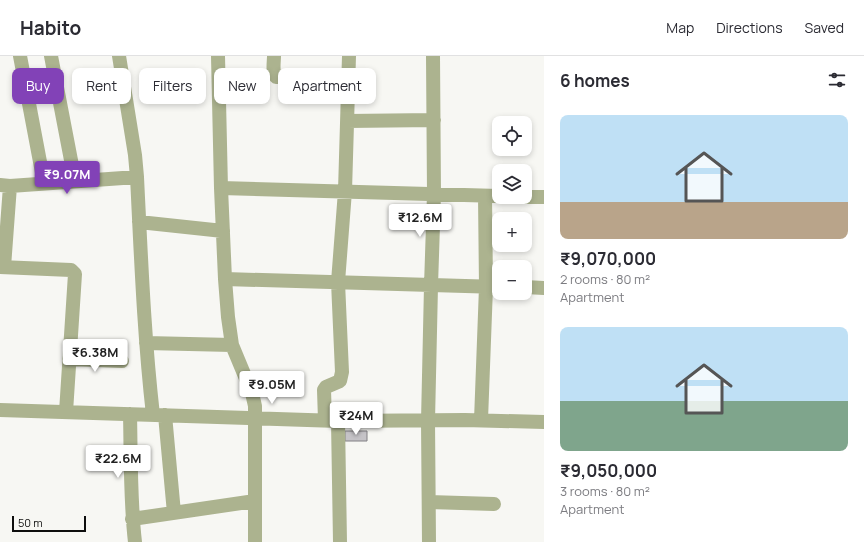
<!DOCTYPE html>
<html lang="en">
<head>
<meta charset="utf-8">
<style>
	body { margin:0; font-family:Manrope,sans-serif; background:#f2f2f3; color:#2b2b33; height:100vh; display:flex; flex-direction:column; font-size:15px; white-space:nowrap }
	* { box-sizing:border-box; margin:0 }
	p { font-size:13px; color:#7c7c81 }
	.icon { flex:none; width:22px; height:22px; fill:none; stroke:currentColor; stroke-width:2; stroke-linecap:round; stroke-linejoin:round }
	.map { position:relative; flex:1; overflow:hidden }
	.drawer { display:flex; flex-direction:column; background:#fff; width:320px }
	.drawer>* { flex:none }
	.hud { position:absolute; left:12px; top:12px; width:380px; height:36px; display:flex; gap:8px }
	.fabs { position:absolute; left:492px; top:60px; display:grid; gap:8px }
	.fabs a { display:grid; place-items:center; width:40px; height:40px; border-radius:8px; background:#fff; box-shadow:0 2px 6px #0003; font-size:20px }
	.scale { position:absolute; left:12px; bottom:10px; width:74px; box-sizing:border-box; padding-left:4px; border:2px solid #0e0e0d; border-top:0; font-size:11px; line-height:14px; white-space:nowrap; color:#0e0e0d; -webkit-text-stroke:3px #f7f7f3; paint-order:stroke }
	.price { position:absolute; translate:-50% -34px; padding:0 9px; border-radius:4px; background:#fff; color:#222; font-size:13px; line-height:26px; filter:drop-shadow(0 1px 2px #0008) }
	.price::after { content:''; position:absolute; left:50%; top:24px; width:12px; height:9px; margin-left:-6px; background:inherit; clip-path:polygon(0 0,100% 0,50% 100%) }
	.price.selected { background:#8242b7; color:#fff }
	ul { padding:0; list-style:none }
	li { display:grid; align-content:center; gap:8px; height:212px; padding:0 16px }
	li span { display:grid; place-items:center; height:124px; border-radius:8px; color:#555 }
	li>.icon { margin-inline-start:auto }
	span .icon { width:72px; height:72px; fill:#fffc; stroke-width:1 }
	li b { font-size:17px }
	h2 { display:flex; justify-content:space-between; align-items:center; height:48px; padding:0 16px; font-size:17px }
	.chip { padding:0 14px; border-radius:8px; background:#fff; box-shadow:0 2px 6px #0003; font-size:14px; line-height:36px }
	.chip.selected { background:#8242b7; color:#fff }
	header { display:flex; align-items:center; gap:24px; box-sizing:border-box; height:56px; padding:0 20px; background:#fff; border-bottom:1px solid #e1e1e2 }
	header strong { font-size:19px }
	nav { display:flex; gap:22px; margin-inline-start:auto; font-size:14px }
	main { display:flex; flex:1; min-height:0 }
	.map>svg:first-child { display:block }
	.building { fill:#c5c3c7; stroke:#828084 }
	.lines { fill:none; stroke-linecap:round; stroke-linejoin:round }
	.minor { stroke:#acb38f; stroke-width:14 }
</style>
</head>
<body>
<header>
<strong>Habito</strong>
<nav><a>Map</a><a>Directions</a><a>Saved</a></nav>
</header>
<main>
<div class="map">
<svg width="544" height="486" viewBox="0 0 544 486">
	<rect width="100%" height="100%" fill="#f7f7f3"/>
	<!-- building -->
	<path class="building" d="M345,375H367V385H345Z"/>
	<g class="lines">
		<!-- minor -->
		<path class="minor" d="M20,0L44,127
			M51,0L75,125
			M119,0L135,99L137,121C141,201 144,280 153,359
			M218,0L221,132L225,223L228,261L232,289L252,337L255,350V486
			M274,0C274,6 272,16 276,21L348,20
			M347,65L434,64
			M0,129L10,130L137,121
			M221,132L499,140
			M525,141H544
			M139,166L223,175
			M0,211L71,214L75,218L66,356
			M4,211L10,130
			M225,223L499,231
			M525,231L544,232
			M146,287L232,289
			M69,303L122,305
			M0,354L338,365L465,364L544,366
			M130,358C131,401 130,444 135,486
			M165,359L174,457
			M325,364L324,334L326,331L340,325L342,316L338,226L345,135L349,0
			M481,364L486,231L485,140
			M338,365L340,486
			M429,446L494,448
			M132,463L255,445
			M429,486L428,365L431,230L434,138L433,0"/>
	</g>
</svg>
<div class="fabs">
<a><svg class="icon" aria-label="locate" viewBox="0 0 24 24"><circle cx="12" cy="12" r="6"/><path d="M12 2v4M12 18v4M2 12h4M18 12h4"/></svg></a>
<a><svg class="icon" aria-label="layers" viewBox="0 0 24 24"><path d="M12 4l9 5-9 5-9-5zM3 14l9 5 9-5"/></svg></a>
<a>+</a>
<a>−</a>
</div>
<div class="scale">50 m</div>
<b class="price selected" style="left:67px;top:139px">₹9.07M</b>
<b class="price" style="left:420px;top:182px">₹12.6M</b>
<b class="price" style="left:95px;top:317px">₹6.38M</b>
<b class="price" style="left:272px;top:349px">₹9.05M</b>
<b class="price" style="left:356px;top:380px">₹24M</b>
<b class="price" style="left:118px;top:423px">₹22.6M</b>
<div class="hud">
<a class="chip selected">Buy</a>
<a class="chip">Rent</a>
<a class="chip">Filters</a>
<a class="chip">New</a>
<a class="chip">Apartment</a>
</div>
</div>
<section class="drawer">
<h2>6 homes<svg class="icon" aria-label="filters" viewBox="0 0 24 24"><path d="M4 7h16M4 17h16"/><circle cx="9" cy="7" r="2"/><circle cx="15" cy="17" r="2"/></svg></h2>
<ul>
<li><span style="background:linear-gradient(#bfe0f5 70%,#b9a48a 0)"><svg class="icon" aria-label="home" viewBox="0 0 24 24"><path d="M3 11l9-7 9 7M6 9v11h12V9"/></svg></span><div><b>₹9,070,000</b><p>2 rooms · 80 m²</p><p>Apartment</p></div></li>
<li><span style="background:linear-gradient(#bfe0f5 60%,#7fa58c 0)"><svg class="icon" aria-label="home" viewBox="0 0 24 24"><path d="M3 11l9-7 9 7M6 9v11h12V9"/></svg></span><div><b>₹9,050,000</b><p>3 rooms · 80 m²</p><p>Apartment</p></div></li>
</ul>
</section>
</main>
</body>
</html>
